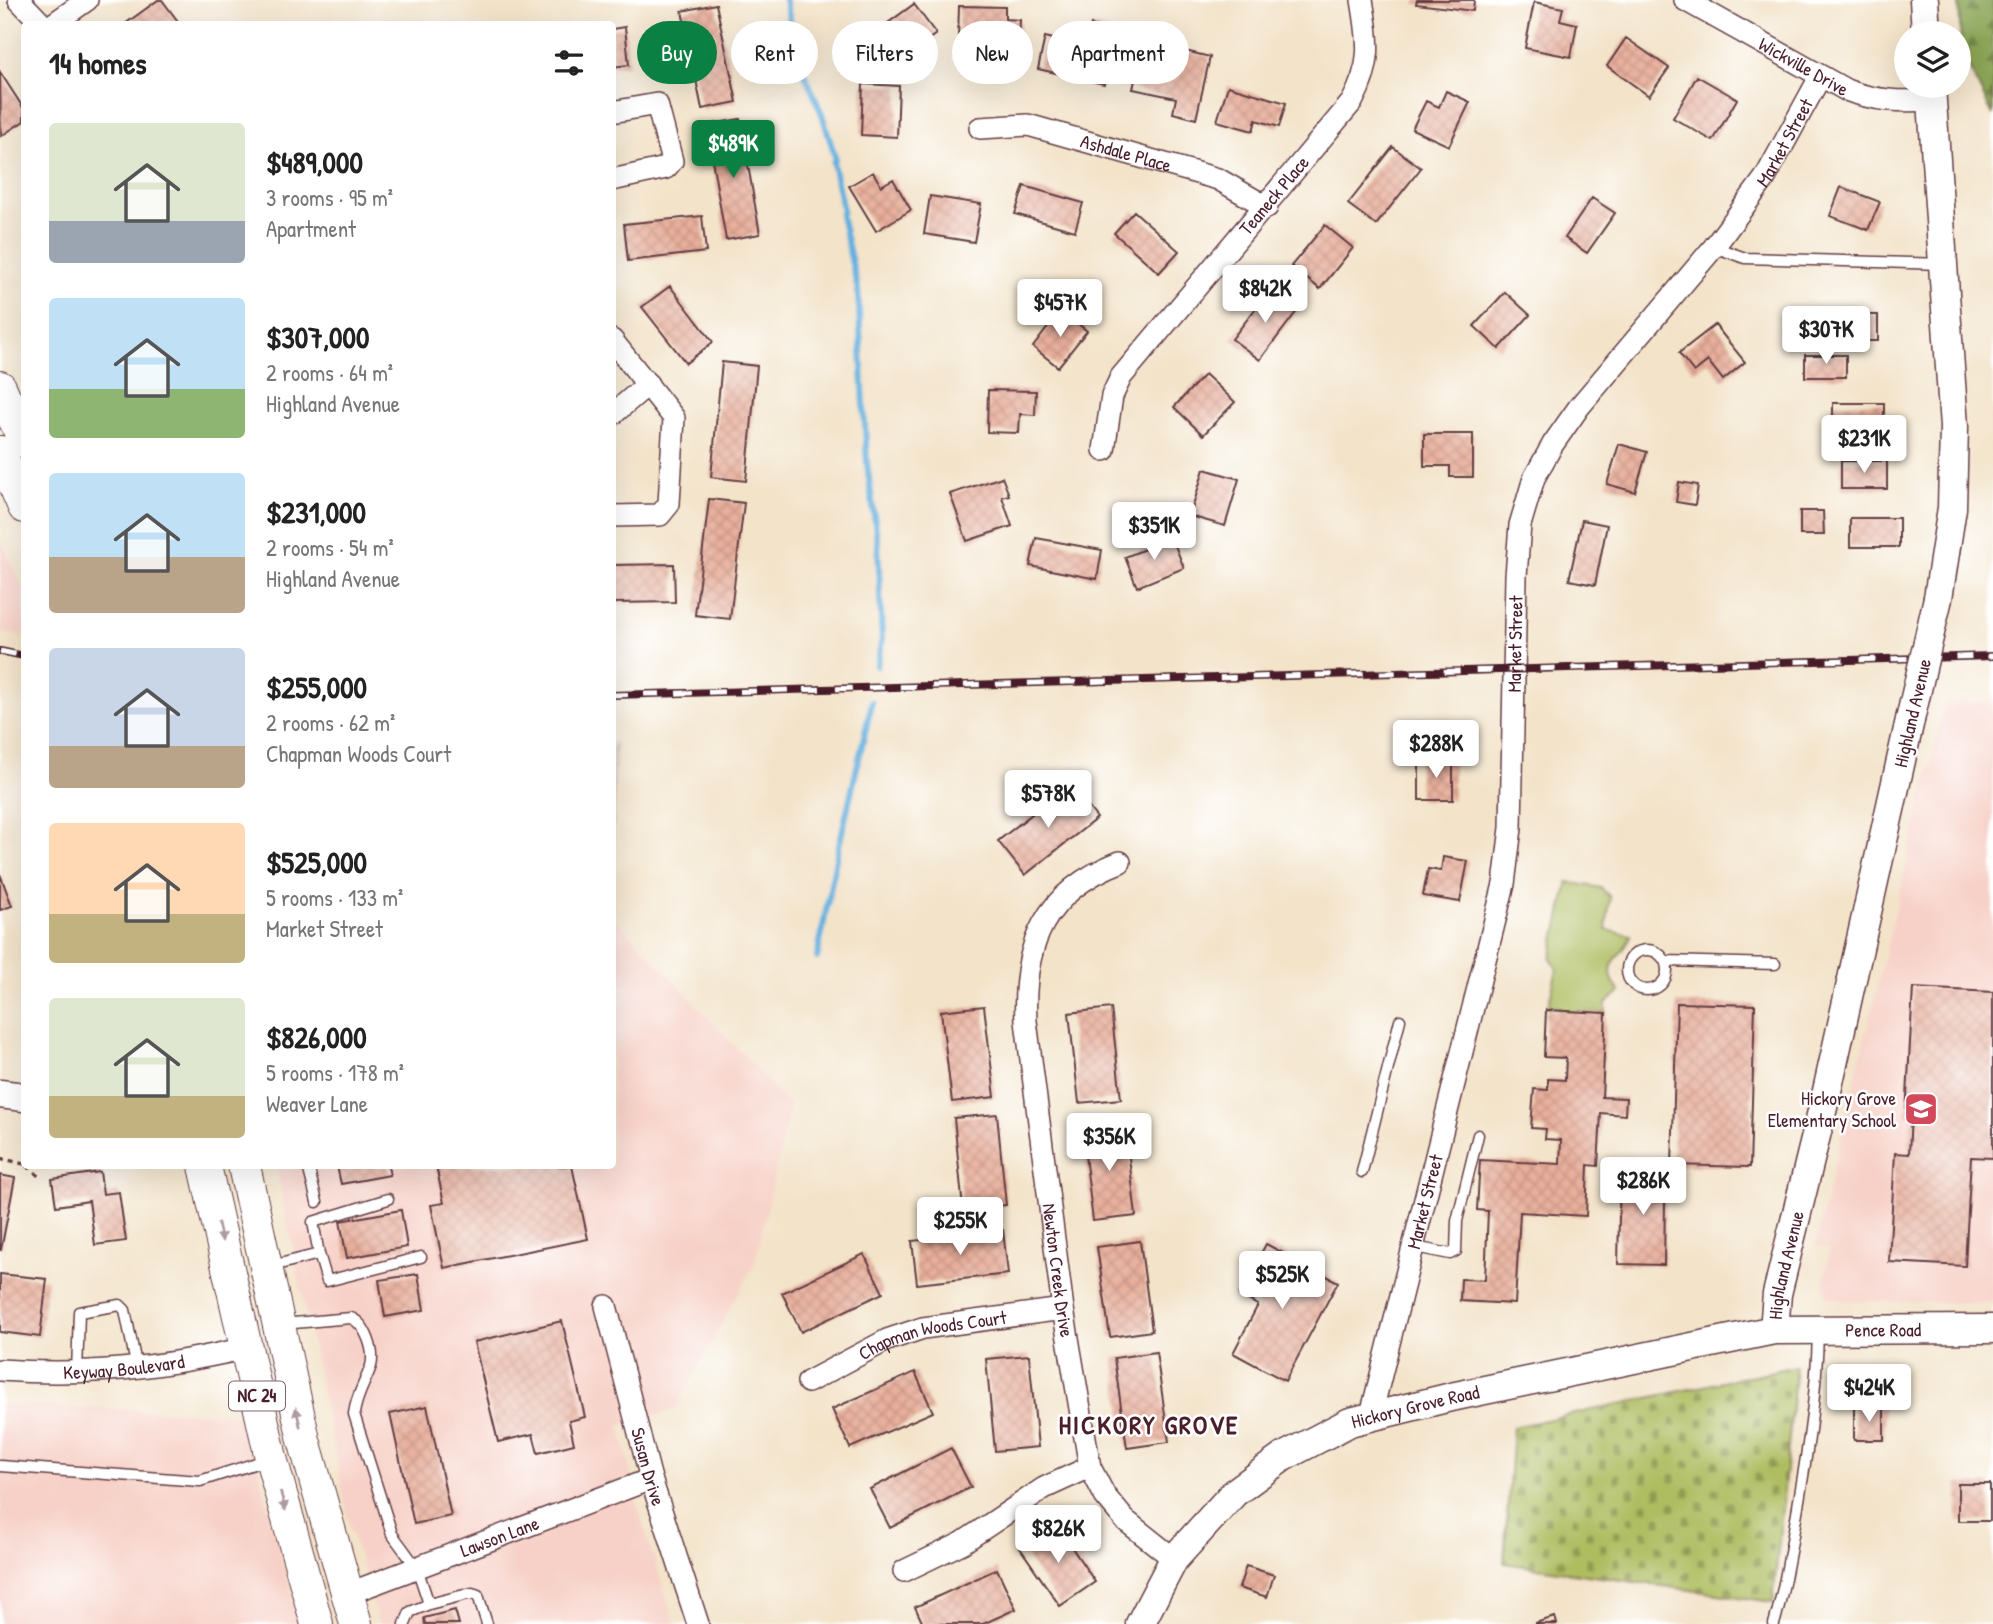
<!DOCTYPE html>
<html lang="en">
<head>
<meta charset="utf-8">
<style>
	body { margin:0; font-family:"Patrick Hand",sans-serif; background:#f2f2f2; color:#222; height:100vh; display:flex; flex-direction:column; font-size:26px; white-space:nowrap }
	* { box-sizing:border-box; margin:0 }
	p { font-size:23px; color:#767676 }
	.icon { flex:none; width:38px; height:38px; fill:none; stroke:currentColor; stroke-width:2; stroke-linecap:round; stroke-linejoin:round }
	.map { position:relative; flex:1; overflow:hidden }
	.side { position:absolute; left:21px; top:21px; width:595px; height:1148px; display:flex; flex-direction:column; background:#fff; border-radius:7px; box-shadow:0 7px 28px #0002 }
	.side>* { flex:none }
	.guide { position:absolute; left:637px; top:21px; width:665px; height:63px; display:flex; gap:14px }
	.buttons { position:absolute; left:1894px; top:21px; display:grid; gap:14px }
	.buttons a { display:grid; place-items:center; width:77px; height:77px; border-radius:50%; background:#fff; box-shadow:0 7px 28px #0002; font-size:35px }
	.price { position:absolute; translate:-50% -60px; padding:0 16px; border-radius:7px; background:#fff; color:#222; font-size:23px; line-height:46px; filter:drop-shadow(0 2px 4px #0008) }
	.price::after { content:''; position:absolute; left:50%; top:42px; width:21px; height:16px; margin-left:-10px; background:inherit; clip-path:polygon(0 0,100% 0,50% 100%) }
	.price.current { background:#0b8043; color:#fff }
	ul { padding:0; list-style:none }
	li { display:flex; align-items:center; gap:21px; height:175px; padding:0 28px }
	li span { display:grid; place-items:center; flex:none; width:196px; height:140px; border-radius:7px; color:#555 }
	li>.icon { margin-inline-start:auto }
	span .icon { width:84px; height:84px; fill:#fffc; stroke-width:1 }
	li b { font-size:30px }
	h2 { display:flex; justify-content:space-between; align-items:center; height:84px; padding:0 28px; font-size:30px }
	.tag { padding:0 24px; border-radius:32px; background:#fff; box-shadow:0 7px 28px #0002; font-size:24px; line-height:63px }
	.tag.current { background:#0b8043; color:#fff }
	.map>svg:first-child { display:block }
	.built { fill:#f7d1c7 }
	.industrial { fill:url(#industrial-furrows) }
	.forest { fill:url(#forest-firs); stroke:#6a6240; stroke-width:2 }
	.cemetery { fill:url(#cemetery-stones); stroke:#7c6e46; stroke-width:2 }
	.park { fill:#adbd60; stroke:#7c6e46; stroke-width:2 }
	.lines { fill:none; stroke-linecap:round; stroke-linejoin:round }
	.stream { stroke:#65b0de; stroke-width:6 }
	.building { fill:url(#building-cross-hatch) }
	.lane-casing { stroke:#633c43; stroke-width:13 }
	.street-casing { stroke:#633c43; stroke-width:24 }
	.secondary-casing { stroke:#633c43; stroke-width:31 }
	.primary-casing { stroke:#633c43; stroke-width:34 }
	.path { stroke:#633c43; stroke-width:3.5; stroke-dasharray:5 5; stroke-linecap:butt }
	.lane { stroke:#fff; stroke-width:10 }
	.street { stroke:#fff; stroke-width:21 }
	.secondary { stroke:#fff; stroke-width:28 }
	.primary { stroke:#fff; stroke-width:32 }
	.rail-casing { stroke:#4a1f2b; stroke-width:8 }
	.rail { stroke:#fff; stroke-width:5; stroke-dasharray:16; stroke-linecap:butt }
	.secondary-bridge-casing { stroke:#633c43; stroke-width:31; stroke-linecap:butt }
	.secondary-bridge { stroke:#fff; stroke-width:28 }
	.oneway { fill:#ae9aa0 }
	.labels { text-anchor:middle; stroke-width:5; stroke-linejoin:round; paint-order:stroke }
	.shield { fill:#fff; stroke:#80626b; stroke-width:2 }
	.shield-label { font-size:18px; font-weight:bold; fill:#4a1f2b }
	.street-label { font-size:19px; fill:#4a1f2b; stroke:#fff }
	.poi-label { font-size:19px; fill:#4a1f2b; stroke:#fff; text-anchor:end }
	.district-label { font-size:26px; font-weight:bold; letter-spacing:2px; fill:#4a1f2b; stroke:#fff }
</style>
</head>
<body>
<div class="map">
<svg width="1993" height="1624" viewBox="0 0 1993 1624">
	<defs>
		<pattern id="industrial-furrows" width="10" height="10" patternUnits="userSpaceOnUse" patternTransform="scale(1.75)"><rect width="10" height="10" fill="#d2bfc0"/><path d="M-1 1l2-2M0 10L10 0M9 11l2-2" fill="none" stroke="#b6a4a5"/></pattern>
		<pattern id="forest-firs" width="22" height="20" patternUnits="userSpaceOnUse" patternTransform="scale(1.75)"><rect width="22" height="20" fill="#8aa456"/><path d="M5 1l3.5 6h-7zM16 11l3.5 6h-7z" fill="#738547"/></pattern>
		<pattern id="cemetery-stones" width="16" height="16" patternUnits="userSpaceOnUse" patternTransform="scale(1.75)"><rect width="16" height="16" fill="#adbd60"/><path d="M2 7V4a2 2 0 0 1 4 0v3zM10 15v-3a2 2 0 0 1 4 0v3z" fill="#8f994f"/></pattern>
		<pattern id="building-cross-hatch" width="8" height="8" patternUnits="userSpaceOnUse" patternTransform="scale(1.75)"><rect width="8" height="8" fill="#e8af9b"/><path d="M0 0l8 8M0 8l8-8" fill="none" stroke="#c89686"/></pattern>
	</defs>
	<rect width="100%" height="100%" fill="#fff"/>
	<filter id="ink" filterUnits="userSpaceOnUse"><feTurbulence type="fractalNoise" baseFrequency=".0143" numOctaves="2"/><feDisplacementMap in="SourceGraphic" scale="14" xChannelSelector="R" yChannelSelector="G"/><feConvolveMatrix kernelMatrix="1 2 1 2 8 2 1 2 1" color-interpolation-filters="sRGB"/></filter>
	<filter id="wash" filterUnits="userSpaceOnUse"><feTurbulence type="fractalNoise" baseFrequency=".00686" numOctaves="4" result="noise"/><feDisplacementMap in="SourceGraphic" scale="28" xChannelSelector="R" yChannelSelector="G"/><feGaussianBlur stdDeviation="1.57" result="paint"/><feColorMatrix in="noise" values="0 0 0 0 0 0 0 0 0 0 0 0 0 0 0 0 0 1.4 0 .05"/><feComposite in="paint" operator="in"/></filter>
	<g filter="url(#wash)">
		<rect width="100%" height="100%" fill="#f3e3c9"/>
		<!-- built -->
		<path class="built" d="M0,538L24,592V637L0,632Z
			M1993,702V1303L1850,1301L1826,1297L1824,1281L1829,1249L1815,1246L1945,703Z
			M613,916L790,1105L755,1263L674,1410L620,1425L638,1508L675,1624H379L348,1520L276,1166H612Z
			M0,1404L244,1415L300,1624H0Z"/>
		<!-- industrial -->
		<path class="industrial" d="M613,742L616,743L613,874L612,742Z"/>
		<!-- forest -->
		<path class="forest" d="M1959,0H1993V115L1961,52Z"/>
		<!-- cemetery -->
		<path class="cemetery" d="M1796,1366L1773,1602L1504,1563L1513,1427Z"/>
		<!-- park -->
		<path class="park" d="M1568,882L1601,888L1610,897L1606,930L1631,935C1627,955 1596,962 1620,992L1606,1003V1013L1560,1011V1007H1548L1557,969L1551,958Z"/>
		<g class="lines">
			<!-- stream -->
			<path class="stream" d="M785,0L801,65L822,114L835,157L833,163L843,211L841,215L858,290L867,463L878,546L882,639L877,666
				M817,958L836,859L872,702"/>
		</g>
		<g id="blocks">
			<!-- building -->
			<path class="building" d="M158,0H162L180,24H125Z
				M1417,0H1474L1473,11L1416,4Z
				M1534,2L1563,8L1560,20L1577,24L1571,57L1525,48Z
				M716,4L737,102L702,109L682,11Z
				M914,4L936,34L894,64L873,34Z
				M959,6L1005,7V19L1020,20L1019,41L958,39Z
				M1091,25L1115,31L1104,84L1038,69L1045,37L1087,47Z
				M625,27L629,65L612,67V29Z
				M1626,38L1669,68L1649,96L1607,66Z
				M1144,41L1210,57L1196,119L1173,113L1176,98L1133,89Z
				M0,72L24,109V121L1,136Z
				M1697,76L1737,99L1713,141L1673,118Z
				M863,84L899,86L897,137L861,135Z
				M1228,86L1286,103L1279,127L1256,120L1253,131L1217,121Z
				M1446,91L1470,102L1449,146L1412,129L1426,101L1439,107Z
				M740,119L760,234L726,240L706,125Z
				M1393,147L1421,168L1376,225L1348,204Z
				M873,172L881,186L893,179L911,210L876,231L849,186Z
				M1024,186L1083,203L1075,231L1015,214Z
				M1841,187L1880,202L1868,230L1830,216Z
				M930,196L981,204L974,242L924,234Z
				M1592,198L1615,213L1587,253L1565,238Z
				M1134,211L1179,251L1159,273L1114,233Z
				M702,216L706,252L628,261L624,224Z
				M1325,225L1353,248L1320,289L1291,266Z
				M670,286L713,342L686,363L642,307Z
				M1270,290L1297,311L1260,360L1232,339Z
				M1505,292L1530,315L1499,349L1474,326Z
				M1061,310L1087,331L1058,367L1033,347Z
				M1842,315H1878V341H1842Z
				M1715,325L1745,362L1723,380L1708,361L1694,372L1679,353Z
				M1805,355H1846V377H1805Z
				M722,362L757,366L746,481L711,477Z
				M1205,374L1235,402L1203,435L1174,407Z
				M988,390L1036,391L1035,415L1020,414L1019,433L987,432Z
				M1833,403H1884V431H1833Z
				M1424,434H1473V477H1450V466H1424Z
				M1619,444L1647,452L1635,492L1607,484Z
				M1841,461H1887V489H1841Z
				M1204,469L1239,479L1225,526L1190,516Z
				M1002,477L1009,495L1002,497L1012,526L967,541L950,494Z
				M1679,482L1698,485L1695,505L1676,502Z
				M709,499L744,503L730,619L695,615Z
				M1800,511H1823L1824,535H1800Z
				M1850,518H1899V547H1850Z
				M1582,520L1607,525L1595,585L1569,580Z
				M1036,538L1102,550L1097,579L1030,566Z
				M1172,538L1184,568L1137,587L1125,557Z
				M674,564L675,602L612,603V565Z
				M1419,761H1453V800H1419Z
				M1070,784L1097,818L1025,875L998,841Z
				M1443,857L1468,861L1460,902L1423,896L1428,869L1441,871Z
				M0,874L12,906L0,910Z
				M1913,988L1993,992V1158L1971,1157L1965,1266L1889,1262L1895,1153L1909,1154L1911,1115H1906Z
				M1677,1003L1755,1005L1750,1167L1672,1165Z
				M984,1006L995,1097L952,1102L941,1011Z
				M1111,1008L1121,1099L1079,1103L1069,1013Z
				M1546,1010L1606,1013L1602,1097L1626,1098L1625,1115L1601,1113L1598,1166L1588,1165L1586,1216L1520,1212L1515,1304L1460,1301L1461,1279L1485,1280L1488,1211L1477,1210L1480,1160L1560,1164L1561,1140L1545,1139L1546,1129L1531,1128L1534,1089L1548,1090V1079L1565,1080L1566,1058L1544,1057Z
				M997,1114L1006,1205L963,1209L954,1118Z
				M1125,1124L1136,1216L1093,1221L1082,1130Z
				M337,1166H388L390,1175L341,1184Z
				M436,1166H572L588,1239L444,1268L431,1205L444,1203Z
				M1620,1171L1673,1172L1672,1201H1665L1664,1265L1618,1264Z
				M100,1172L103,1194L119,1192L126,1241L95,1245L89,1201L56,1206L52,1179Z
				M0,1175L15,1178L1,1250H0Z
				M401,1210L407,1247L347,1258L340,1221Z
				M1003,1230L1008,1274L917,1284L912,1241Z
				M1140,1241L1152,1331L1110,1337L1097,1247Z
				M1266,1244L1338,1282L1285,1381L1233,1353L1258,1305L1239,1295Z
				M864,1254L883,1293L801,1332L782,1293Z
				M0,1274L47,1279L40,1337L0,1332Z
				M418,1274L424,1310L385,1317L379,1280Z
				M562,1321L585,1417L569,1421L574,1444L538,1453L533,1434L498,1442L474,1342Z
				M1156,1352L1169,1442L1127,1448L1114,1358Z
				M1029,1355L1038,1447L995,1451L986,1359Z
				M915,1372L933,1412L850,1448L832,1409Z
				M427,1406L451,1516L414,1524L390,1414Z
				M1854,1407H1884V1440H1854Z
				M951,1448L971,1487L890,1528L870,1489Z
				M1958,1484H1990V1521H1958Z
				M1056,1524L1095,1582L1060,1606L1020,1548Z
				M1246,1566L1274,1575L1267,1597L1239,1588Z
				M997,1569L1016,1609L983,1624H923L915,1607Z
				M455,1610L459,1624H425L424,1618Z
				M1555,1617L1557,1624H1535V1623Z"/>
		</g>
	</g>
	<g filter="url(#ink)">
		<use href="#blocks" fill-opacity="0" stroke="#633c43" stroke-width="2"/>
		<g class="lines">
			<!-- lane casing -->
			<g class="lane-casing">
				<path id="lane" d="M1714,247L1745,258L1943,264
					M1627 970a20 20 0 1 1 40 0a20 20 0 1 1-40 0Z
					M1666,961L1775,964
					M308,1166L317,1202
					M1362,1172L1400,1020
					M1415,1247L1450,1254L1456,1251L1457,1221L1478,1135
					M319,1254L313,1222L388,1199
					M268,1267L319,1254L327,1281L421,1257
					M282,1324L351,1318C366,1324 375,1351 371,1366C365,1383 356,1396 354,1414L392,1534L417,1568L429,1604L410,1612L405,1624
					M77,1373L79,1312L120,1305L125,1310L137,1369
					M0,1466L200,1481L269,1459
					M429,1604L472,1593L478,1595L487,1624
					M1774,1624C1784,1591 1789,1557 1795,1524C1806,1460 1817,1396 1818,1331"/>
			</g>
			<!-- street casing -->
			<g class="street-casing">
				<g id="street">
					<path d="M19,0L42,24"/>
					<path id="s1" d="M1685,0L1846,90C1875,101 1901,102 1932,100"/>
					<path d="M53,24L87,0"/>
					<path d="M612,112L657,104L672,161L666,168L612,180"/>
					<path id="s2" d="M980,128L1028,125L1218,179L1267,207"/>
					<path d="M612,340L674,418L669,504L660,515L612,516"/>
					<path d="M612,415L648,384"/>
					<path id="s3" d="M1104,450L1112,396L1121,377L1352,102C1373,63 1369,42 1362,0"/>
					<path id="s4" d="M1120,862C1045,891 1022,944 1026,1021L1063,1309L1090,1467L1105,1496L1125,1520L1174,1559"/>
					<path id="s5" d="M606,1306L651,1479L698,1624"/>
					<path id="s6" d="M0,1370C89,1376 159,1368 246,1348"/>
					<path id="s7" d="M808,1382L887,1340L923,1328L1063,1309"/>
					<path id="s8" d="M1371,1415L1504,884L1511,828L1516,576L1520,525L1534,478L1553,444L1579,407L1714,247L1765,178L1820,77"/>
					<path d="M904,1571L962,1543L1044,1488L1090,1467"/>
					<path id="s9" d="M347,1594L651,1479"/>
				</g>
			</g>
			<!-- secondary casing -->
			<g class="secondary-casing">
				<g id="secondary">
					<path d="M1924,0L1926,33"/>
					<path d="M1931,86L1954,427L1952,508L1938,598"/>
					<path d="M0,1094L24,1097"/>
					<path id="s10" d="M1774,1330L1777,1294L1827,1091L1910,720"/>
					<path id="s11" d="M1140,1624L1174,1559L1234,1493L1283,1457L1350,1422L1451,1397L1774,1330L1993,1329"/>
				</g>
			</g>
			<!-- primary casing -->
			<g class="primary-casing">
				<path id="primary" d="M0,387L24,441
					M0,452L24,507
					M205,1166L271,1458L317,1624
					M244,1166L304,1440L356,1624"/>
			</g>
			<!-- path -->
			<path class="path" d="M0,1158L24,1164
				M27,1166L40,1177"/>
			<!-- lane -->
			<use href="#lane" class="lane"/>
			<!-- street -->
			<use href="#street" class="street"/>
			<!-- secondary -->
			<use href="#secondary" class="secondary"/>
			<!-- primary -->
			<use href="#primary" class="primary"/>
			<!-- rail casing -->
			<g class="rail-casing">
				<path id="rail" d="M0,651L24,656
					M612,695L1993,656"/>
			</g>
			<!-- rail -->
			<use href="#rail" class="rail"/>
			<!-- secondary-bridge casing -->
			<g class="secondary-bridge-casing">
				<path id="secondary-bridge" d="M1910,720L1938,598"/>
			</g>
			<!-- secondary-bridge -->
			<use href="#secondary-bridge" class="secondary-bridge"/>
		</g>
		<!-- one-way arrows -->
		<defs><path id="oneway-solid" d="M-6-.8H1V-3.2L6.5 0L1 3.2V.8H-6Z" transform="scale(1.75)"/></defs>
		<g class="oneway">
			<use href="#oneway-solid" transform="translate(220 1232) rotate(77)"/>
			<use href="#oneway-solid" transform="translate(298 1417) rotate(-103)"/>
			<use href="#oneway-solid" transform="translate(283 1501) rotate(75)"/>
		</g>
	</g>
	<!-- icons -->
	<defs>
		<g id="school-square" transform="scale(1.75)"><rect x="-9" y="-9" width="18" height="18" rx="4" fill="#d1495b" stroke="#fff"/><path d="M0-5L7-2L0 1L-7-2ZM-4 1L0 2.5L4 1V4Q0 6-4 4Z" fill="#fff"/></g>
	</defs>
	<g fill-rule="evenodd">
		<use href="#school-square" x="1921" y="1109"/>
	</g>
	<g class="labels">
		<!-- shield labels -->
		<rect class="shield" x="229" y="1381.5" width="56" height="29" rx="5"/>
		<g class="shield-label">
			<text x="257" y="1402">NC 24</text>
		</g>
		<!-- street labels -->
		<g class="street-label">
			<text dy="7" stroke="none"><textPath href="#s1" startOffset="136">Wickville Drive</textPath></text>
			<text dy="7" stroke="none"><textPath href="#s8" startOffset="1376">Market Street</textPath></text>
			<text dy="7" stroke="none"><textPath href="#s2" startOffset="150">Ashdale Place</textPath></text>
			<text dy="7" stroke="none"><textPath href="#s3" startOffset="313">Teaneck Place</textPath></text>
			<text dy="7" stroke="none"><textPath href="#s8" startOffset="788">Market Street</textPath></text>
			<text transform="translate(1912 713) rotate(-77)" y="7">Highland Avenue</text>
			<text dy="7" stroke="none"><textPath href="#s8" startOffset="220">Market Street</textPath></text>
			<text dy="7" stroke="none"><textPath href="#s10" startOffset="66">Highland Avenue</textPath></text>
			<text dy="7" stroke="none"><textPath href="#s4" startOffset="452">Newton Creek Drive</textPath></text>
			<text dy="7" stroke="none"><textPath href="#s11" startOffset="842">Pence Road</textPath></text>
			<text dy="7" stroke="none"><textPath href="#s7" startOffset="135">Chapman Woods Court</textPath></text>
			<text dy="7" stroke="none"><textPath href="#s6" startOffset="124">Keyway Boulevard</textPath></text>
			<text dy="7" stroke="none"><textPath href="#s11" startOffset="366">Hickory Grove Road</textPath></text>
			<text dy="7" stroke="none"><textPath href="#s5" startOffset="166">Susan Drive</textPath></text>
			<text dy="7" stroke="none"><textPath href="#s9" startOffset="163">Lawson Lane</textPath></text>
		</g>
		<!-- poi labels -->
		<g class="poi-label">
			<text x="1896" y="1105">Hickory Grove<tspan x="1896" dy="22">Elementary School</tspan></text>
		</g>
		<!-- district labels -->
		<g class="district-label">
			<text x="1149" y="1434">HICKORY GROVE</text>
		</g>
	</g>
</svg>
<div class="buttons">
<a><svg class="icon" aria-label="layers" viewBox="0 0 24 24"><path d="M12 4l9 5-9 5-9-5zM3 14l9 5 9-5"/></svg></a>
</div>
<b class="price current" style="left:733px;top:180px">$489K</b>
<b class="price" style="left:1265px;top:325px">$842K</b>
<b class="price" style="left:1060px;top:339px">$457K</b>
<b class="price" style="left:1826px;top:366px">$307K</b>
<b class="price" style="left:1864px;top:475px">$231K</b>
<b class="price" style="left:1154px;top:562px">$351K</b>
<b class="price" style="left:1436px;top:780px">$288K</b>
<b class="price" style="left:1048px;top:830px">$578K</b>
<b class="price" style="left:1109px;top:1173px">$356K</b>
<b class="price" style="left:1643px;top:1217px">$286K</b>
<b class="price" style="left:960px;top:1257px">$255K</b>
<b class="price" style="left:1282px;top:1311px">$525K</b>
<b class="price" style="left:1869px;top:1424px">$424K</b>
<b class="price" style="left:1058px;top:1565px">$826K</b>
<div class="guide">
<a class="tag current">Buy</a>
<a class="tag">Rent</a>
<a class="tag">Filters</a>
<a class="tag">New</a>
<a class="tag">Apartment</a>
</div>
<section class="side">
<h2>14 homes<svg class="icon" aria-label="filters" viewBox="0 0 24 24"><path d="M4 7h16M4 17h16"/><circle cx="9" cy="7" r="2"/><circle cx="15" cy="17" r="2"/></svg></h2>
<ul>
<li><span style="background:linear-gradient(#dfe7d0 70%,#9aa5b1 0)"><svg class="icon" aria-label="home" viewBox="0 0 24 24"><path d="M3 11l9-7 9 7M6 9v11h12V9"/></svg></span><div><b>$489,000</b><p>3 rooms · 95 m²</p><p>Apartment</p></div></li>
<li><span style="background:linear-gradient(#bfe0f5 65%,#8fb573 0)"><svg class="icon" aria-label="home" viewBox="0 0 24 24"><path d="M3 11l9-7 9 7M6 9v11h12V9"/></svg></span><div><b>$307,000</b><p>2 rooms · 64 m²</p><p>Highland Avenue</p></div></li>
<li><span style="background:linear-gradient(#bfe0f5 60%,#b9a48a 0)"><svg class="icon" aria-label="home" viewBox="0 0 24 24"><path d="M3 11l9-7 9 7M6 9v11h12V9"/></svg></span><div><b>$231,000</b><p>2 rooms · 54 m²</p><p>Highland Avenue</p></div></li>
<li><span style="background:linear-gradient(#c9d6e8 70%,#b9a48a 0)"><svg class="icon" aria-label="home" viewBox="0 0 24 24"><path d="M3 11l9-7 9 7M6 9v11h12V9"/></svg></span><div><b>$255,000</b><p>2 rooms · 62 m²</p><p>Chapman Woods Court</p></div></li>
<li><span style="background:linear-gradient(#ffd9b3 65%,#c2b280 0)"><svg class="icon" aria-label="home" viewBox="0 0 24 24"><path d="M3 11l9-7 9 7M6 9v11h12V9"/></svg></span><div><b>$525,000</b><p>5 rooms · 133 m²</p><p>Market Street</p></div></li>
<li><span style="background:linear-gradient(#dfe7d0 70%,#c2b280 0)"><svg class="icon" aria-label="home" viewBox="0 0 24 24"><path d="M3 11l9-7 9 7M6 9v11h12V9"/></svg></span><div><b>$826,000</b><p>5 rooms · 178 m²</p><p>Weaver Lane</p></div></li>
</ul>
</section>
</div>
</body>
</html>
